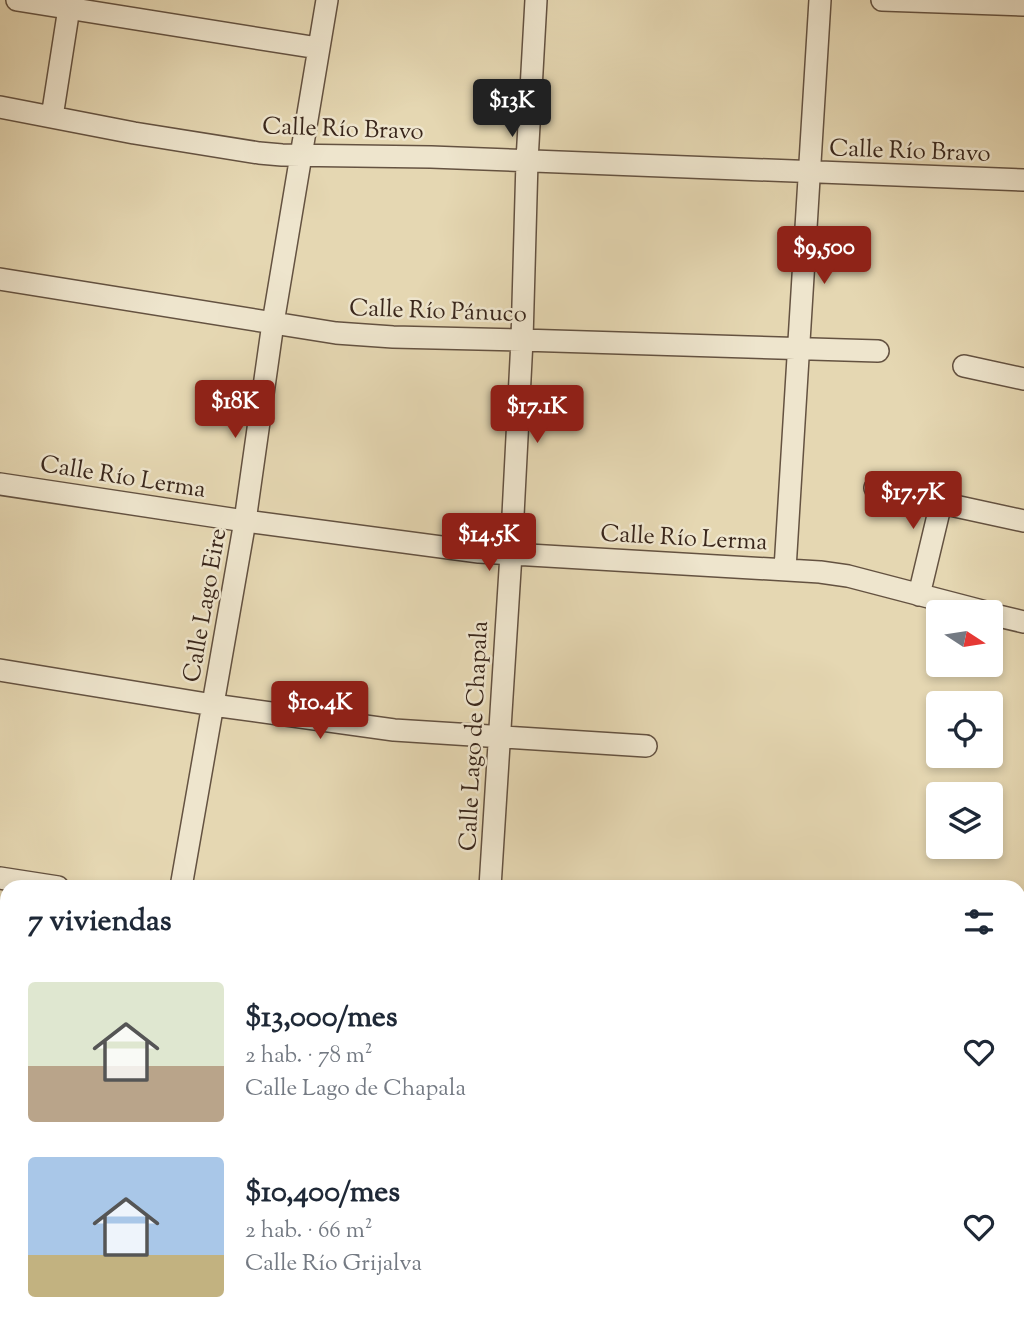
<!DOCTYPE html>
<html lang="es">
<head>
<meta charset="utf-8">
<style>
	body { margin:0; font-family:"Sorts Mill Goudy",serif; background:#f6f6f7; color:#1f2937; height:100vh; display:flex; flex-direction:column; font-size:26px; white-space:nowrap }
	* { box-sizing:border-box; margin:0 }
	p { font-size:23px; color:#747a83 }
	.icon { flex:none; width:38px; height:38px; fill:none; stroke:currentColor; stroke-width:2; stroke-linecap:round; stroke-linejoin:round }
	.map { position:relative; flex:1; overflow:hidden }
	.details { position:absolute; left:0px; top:880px; width:1026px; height:450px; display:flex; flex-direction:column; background:#fff; border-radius:21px 21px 0 0; box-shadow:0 4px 10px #0003 }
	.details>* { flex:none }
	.needle { width:46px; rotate:102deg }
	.tools { position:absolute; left:926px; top:600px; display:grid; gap:14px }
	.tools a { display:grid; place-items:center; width:77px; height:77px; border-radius:7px; background:#fff; box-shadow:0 4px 10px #0003; font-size:35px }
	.price { position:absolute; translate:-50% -60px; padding:0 16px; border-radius:7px; background:#8f2418; color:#fff; font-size:23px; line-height:46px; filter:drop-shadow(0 2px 4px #0008) }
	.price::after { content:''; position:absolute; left:50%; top:42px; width:21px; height:16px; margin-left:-10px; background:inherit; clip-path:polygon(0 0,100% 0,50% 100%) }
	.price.current { background:#222; color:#fff }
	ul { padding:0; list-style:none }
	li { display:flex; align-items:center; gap:21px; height:175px; padding:0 28px }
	li span { display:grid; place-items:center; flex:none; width:196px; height:140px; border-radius:7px; color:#555 }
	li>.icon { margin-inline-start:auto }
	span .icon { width:84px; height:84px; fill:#fffc; stroke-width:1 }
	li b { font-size:30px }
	h2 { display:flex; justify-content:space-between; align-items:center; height:84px; padding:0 28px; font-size:30px }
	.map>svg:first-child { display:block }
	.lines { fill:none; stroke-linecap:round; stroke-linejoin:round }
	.street-casing { stroke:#645241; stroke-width:24 }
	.street { stroke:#eee5cd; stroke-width:21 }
	.labels { text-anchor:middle; stroke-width:5; stroke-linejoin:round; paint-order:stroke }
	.street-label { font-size:24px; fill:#39261b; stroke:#eee5cd }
</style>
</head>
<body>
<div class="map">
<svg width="1024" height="1329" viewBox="0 0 1024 1329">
	<rect width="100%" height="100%" fill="#e5d7b2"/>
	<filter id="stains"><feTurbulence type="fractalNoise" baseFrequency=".00286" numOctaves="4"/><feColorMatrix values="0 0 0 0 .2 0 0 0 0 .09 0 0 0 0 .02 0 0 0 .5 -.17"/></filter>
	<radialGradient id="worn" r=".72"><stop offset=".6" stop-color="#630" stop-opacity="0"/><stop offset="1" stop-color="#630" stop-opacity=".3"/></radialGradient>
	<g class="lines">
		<!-- street casing -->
		<g class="street-casing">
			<path id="street" d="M17,0L318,48
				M882,0L1023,5
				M0,107L134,133L259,153L282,155L431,157L1024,180
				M52,117L69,8
				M0,279L336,333L393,337L522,340L878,351
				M964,366L1024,379
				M0,484L245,521L479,552L820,572L848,576L986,612
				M875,488L941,503L919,595
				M941,503L1024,521
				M785,569L820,0
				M990,614L1024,622
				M0,670L213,705L394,730L646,746
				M0,878L58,887
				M181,887L245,521L273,323L327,0
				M490,887L511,554L522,340L527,161L536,0
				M1018,998L1024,992
				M0,1087L7,1089
				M1018,1254L1024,1251
				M215,1323V1329
				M365,1323L368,1329
				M441,1323L444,1329
				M702,1323L705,1329
				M1010,1323L1014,1329
				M12,1329L13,1323
				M862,1329L875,1323"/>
		</g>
		<!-- street -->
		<use href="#street" class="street"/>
	</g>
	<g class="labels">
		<!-- street labels -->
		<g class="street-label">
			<text transform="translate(343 128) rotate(2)" y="8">Calle Río Bravo</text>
			<text transform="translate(910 150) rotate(2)" y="8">Calle Río Bravo</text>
			<text transform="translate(438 310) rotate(2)" y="8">Calle Río Pánuco</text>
			<text transform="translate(123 476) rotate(9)" y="8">Calle Río Lerma</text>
			<text transform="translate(684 537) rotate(3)" y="8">Calle Río Lerma</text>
			<text transform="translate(204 605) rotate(-80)" y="8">Calle Lago Eire</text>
			<text transform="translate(473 736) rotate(-87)" y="8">Calle Lago de Chapala</text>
		</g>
	</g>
	<rect width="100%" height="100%" filter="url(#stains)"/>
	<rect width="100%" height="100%" fill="url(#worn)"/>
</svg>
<div class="tools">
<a><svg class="needle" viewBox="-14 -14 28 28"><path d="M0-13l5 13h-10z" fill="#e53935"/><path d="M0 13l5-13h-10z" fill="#747a83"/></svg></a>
<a><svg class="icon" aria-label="locate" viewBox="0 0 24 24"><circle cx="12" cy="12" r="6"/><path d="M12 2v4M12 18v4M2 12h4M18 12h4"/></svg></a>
<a><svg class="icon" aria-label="layers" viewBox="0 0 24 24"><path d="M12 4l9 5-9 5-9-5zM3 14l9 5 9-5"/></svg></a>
</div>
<b class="price current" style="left:512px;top:139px">$13K</b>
<b class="price" style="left:824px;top:286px">$9,500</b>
<b class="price" style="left:235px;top:440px">$18K</b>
<b class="price" style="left:537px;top:445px">$17.1K</b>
<b class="price" style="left:913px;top:531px">$17.7K</b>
<b class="price" style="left:489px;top:573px">$14.5K</b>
<b class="price" style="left:320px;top:741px">$10.4K</b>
<section class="details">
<h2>7 viviendas<svg class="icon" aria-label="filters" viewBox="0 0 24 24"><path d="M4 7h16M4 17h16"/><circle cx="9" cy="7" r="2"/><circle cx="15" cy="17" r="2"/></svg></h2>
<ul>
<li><span style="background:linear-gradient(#dfe7d0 60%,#b9a48a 0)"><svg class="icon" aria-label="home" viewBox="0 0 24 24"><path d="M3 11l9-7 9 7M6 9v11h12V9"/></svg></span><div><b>$13,000/mes</b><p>2 hab. · 78 m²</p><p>Calle Lago de Chapala</p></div><svg class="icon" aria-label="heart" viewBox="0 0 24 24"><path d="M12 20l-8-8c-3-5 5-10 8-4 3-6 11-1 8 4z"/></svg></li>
<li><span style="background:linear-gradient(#a9c7e8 70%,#c2b280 0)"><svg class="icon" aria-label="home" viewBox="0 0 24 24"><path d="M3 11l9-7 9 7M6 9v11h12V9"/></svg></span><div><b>$10,400/mes</b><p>2 hab. · 66 m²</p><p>Calle Río Grijalva</p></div><svg class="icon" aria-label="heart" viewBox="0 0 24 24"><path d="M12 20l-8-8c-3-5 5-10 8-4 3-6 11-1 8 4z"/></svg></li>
</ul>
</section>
</div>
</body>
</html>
